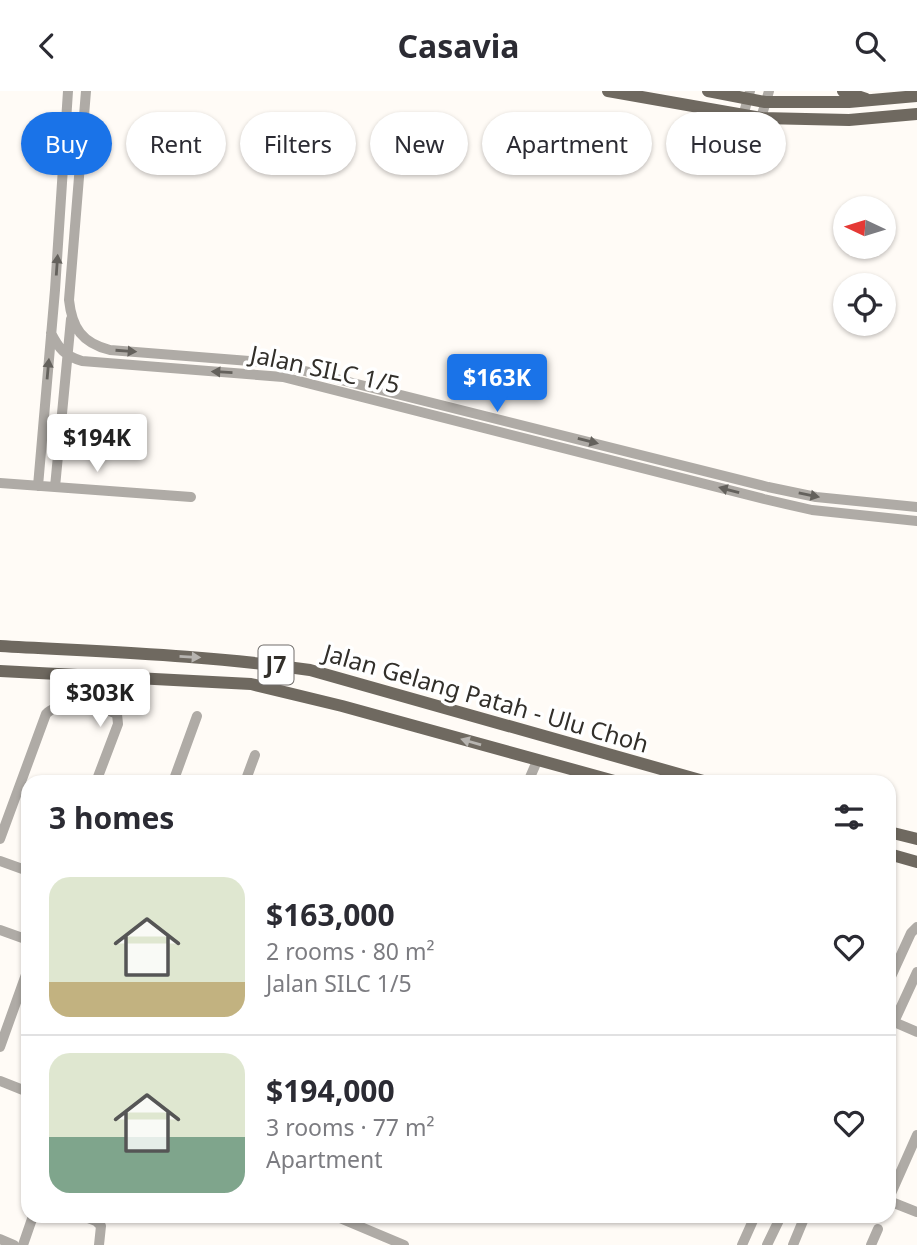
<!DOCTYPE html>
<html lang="en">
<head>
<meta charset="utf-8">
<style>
	body { margin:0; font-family:"Noto Sans",sans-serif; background:#f7f7f7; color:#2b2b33; height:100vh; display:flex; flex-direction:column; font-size:26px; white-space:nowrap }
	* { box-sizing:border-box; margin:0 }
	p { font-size:23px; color:#7c7c81 }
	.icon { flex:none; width:38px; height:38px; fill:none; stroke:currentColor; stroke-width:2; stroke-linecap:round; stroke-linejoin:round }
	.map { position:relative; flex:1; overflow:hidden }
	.side { position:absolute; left:21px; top:684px; width:875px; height:448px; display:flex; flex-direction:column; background:#fff; border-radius:21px; box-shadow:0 2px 5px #0004 }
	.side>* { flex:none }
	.top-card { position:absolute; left:21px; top:21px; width:875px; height:63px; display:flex; gap:14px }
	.needle { width:46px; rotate:274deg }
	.tools { position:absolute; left:833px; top:105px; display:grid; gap:14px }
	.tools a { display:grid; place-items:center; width:63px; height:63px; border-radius:50%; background:#fff; box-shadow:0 2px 5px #0004; font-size:35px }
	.price { position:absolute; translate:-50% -60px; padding:0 16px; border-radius:7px; background:#fff; color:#222; font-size:23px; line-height:46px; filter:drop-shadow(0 2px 4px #0008) }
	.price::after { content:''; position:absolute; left:50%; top:42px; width:21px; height:16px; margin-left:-10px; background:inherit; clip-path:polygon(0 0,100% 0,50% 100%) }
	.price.active { background:#1a73e8; color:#fff }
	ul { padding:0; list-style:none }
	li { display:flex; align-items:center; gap:21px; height:175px; padding:0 28px }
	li+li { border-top:2px solid #e1e1e2 }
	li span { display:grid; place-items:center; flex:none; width:196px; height:140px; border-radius:21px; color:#555 }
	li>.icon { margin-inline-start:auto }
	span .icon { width:84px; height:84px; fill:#fffc; stroke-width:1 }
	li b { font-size:30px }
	h2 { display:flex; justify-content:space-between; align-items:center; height:84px; padding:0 28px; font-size:30px }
	.pill { padding:0 24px; border-radius:32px; background:#fff; box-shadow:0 2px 5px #0004; font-size:24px; line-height:63px }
	.pill.active { background:#1a73e8; color:#fff }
	header { display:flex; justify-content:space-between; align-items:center; height:91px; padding:0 28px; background:#fff; font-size:32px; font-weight:700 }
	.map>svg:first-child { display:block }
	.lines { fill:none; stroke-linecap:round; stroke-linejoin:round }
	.minor { stroke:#afaba6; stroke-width:10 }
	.major { stroke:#6f6960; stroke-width:12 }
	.oneway { fill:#64615c }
	.oneway2 { fill:#b7b4b0 }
	.labels { text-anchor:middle; stroke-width:7; stroke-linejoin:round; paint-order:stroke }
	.shield { fill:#fff; stroke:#706d6a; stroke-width:2 }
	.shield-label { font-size:23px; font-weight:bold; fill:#322f2a }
	.street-label { font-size:24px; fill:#322f2a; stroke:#fff }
</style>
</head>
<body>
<header><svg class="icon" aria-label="back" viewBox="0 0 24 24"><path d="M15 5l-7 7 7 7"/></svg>Casavia<svg class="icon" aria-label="search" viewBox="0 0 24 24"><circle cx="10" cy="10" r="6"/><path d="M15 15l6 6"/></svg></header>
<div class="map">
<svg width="917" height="1154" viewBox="0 0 917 1154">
	<rect width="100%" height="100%" fill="#fffbf6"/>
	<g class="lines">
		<!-- minor -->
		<path class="minor" d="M86,0L69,209C72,237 82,252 110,259L261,271L289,276L768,396L816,406L917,416
			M743,25L750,0
			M761,27L769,0
			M51,242C59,258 65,265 82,270L283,286L764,408L812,419L917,430
			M0,392L191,406
			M38,395L55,199L68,0
			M55,396L71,228
			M173,691L197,625
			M245,691L255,664
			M528,691L537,670
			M0,748L46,623C58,609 101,616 117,623L118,633L96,691
			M0,770L28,780
			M0,839L28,849
			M917,881L894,931L917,941
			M889,890L911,842L917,836
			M0,956L28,878
			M0,990L28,1001
			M889,1107L917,1044
			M889,1110L917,1121
			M83,1125L96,1130L101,1135L99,1154
			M335,1125L404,1154
			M0,1148L14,1154
			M23,1154L33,1125
			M742,1154L755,1125
			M767,1154L781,1125
			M793,1154L805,1125
			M871,1154L878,1138"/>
		<!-- major -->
		<path class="major" d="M608,0L761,27L849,29L917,23
			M708,0L765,11H849L917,5
			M843,0L866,8
			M0,555C104,561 208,564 310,579L707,691
			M0,580L251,593L342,615L618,691
			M889,741L917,748
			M889,763L917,771"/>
	</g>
	<!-- one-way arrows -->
	<defs><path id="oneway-solid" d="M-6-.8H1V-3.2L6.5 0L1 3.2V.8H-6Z" transform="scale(1.75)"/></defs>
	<g class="oneway">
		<use href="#oneway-solid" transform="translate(57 174) rotate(-86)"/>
		<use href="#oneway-solid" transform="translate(126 260) rotate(4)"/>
		<use href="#oneway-solid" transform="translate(48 278) rotate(-85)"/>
		<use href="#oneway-solid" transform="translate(222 281) rotate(-177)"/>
		<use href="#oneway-solid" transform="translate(588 350) rotate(14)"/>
		<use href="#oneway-solid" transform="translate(729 399) rotate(-165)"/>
		<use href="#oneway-solid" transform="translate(809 404) rotate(11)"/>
	</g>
	<g class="oneway2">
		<use href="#oneway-solid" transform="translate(190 566) rotate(3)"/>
		<use href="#oneway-solid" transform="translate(471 651) rotate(-164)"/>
	</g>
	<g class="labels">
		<!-- shield labels -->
		<rect class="shield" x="258.5" y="554.5" width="35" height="39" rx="5"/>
		<g class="shield-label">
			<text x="276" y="582">J7</text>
		</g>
		<!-- street labels -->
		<g class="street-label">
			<text transform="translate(325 279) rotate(12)" y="8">Jalan SILC 1/5</text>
			<text transform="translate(486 608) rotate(16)" y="8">Jalan Gelang Patah - Ulu Choh</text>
		</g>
	</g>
</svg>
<div class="tools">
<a><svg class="needle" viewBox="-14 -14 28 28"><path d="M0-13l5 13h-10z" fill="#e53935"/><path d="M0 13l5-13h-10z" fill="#7c7c81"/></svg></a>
<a><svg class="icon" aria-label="locate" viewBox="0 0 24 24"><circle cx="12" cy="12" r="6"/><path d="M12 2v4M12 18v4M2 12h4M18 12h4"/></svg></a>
</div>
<b class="price active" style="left:497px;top:323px">$163K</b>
<b class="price" style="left:97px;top:383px">$194K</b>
<b class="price" style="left:100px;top:638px">$303K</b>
<div class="top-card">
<a class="pill active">Buy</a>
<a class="pill">Rent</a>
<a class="pill">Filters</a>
<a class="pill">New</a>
<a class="pill">Apartment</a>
<a class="pill">House</a>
</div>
<section class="side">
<h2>3 homes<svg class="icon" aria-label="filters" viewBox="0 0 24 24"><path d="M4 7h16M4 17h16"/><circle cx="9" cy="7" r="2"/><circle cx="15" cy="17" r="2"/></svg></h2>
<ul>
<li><span style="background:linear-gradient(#dfe7d0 75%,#c2b280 0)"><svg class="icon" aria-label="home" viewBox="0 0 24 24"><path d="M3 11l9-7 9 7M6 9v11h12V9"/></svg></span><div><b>$163,000</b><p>2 rooms · 80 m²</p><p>Jalan SILC 1/5</p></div><svg class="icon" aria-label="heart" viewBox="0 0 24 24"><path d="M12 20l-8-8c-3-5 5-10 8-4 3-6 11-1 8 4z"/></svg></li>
<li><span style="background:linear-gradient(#dfe7d0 60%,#7fa58c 0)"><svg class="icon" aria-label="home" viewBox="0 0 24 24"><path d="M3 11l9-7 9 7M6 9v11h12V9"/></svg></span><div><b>$194,000</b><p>3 rooms · 77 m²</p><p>Apartment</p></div><svg class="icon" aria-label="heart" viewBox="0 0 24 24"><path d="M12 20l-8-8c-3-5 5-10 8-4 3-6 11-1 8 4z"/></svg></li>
</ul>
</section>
</div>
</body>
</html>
